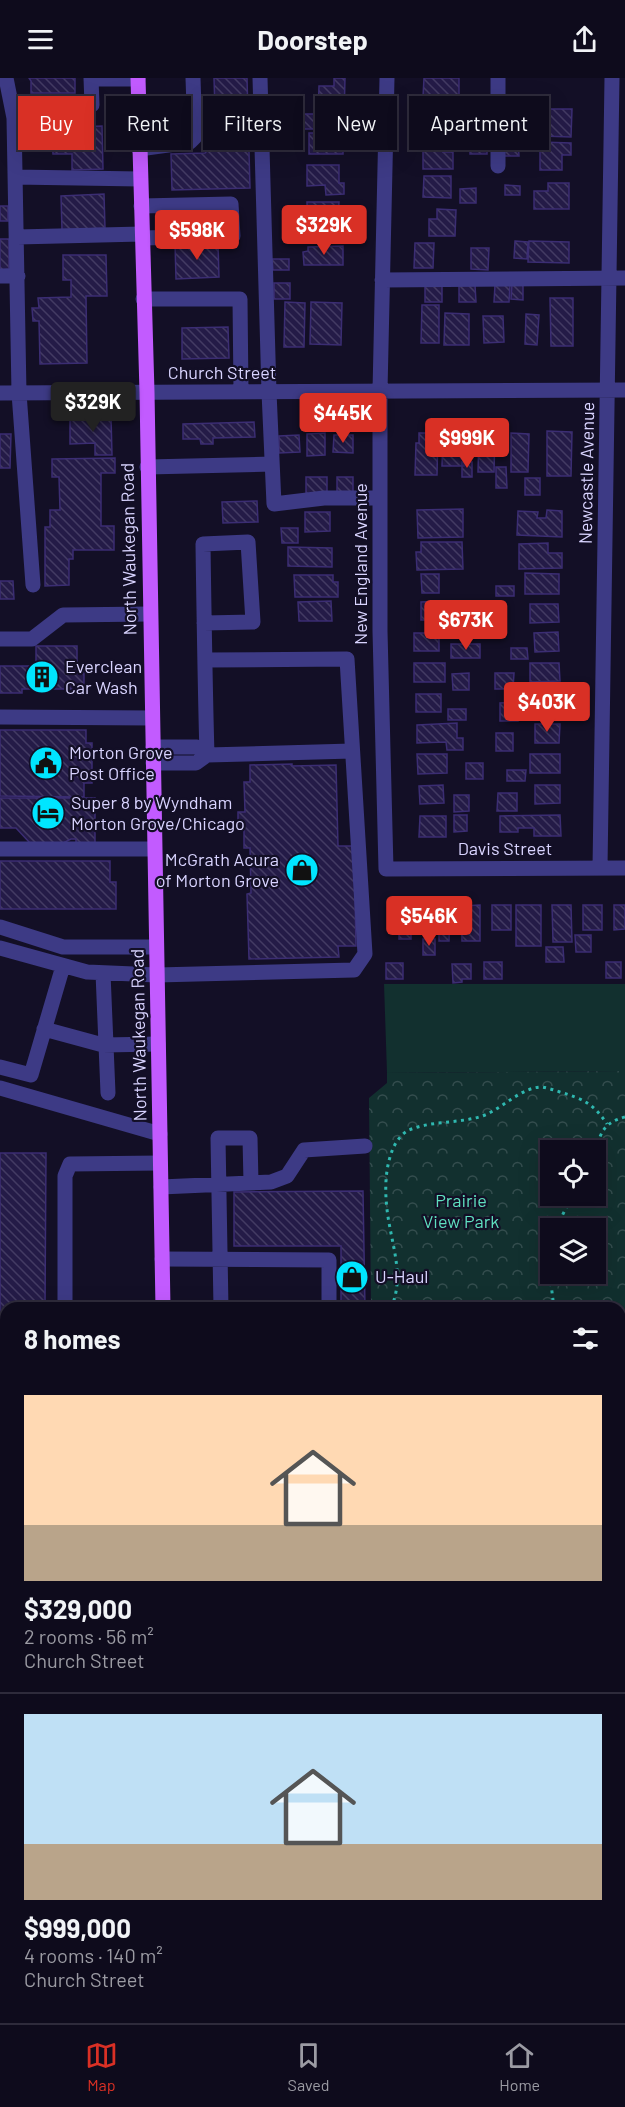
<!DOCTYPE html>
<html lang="en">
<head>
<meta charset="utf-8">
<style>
	body { margin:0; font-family:Barlow,sans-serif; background:#171425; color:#f1f3f6; height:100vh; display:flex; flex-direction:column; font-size:22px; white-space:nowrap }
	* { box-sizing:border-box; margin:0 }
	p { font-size:20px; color:#9b9ba3 }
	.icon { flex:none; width:33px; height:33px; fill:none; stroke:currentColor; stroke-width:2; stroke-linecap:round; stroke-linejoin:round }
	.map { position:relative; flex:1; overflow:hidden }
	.sheet { position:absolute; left:0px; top:1224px; width:626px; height:722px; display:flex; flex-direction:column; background:#0e0b1c; border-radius:18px 18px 0 0; box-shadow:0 6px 24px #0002,0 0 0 2px #2e2b3b }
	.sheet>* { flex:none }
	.guide { position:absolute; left:18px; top:18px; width:590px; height:54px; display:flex; gap:12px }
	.tools { position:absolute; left:540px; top:1062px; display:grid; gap:12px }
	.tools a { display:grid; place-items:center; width:66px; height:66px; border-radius:0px; background:#0e0b1c; box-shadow:0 6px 24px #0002,0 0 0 2px #2e2b3b; font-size:30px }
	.price { position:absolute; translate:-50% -51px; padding:0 14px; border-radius:6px; background:#d93025; color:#fff; font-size:20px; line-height:39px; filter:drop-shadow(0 2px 3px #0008) }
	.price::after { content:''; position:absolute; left:50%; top:36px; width:18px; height:14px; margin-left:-9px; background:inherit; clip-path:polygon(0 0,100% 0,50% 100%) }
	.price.active { background:#222; color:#fff }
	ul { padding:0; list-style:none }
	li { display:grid; align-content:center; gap:12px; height:318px; padding:0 24px }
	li+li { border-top:2px solid #2e2b3b }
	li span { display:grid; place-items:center; height:186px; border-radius:0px; color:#555 }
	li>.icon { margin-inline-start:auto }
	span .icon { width:108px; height:108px; fill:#fffc; stroke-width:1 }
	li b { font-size:26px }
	h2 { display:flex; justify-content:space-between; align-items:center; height:72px; padding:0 24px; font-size:26px }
	.pill { padding:0 21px; border-radius:0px; background:#0e0b1c; box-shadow:0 6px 24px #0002,0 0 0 2px #2e2b3b; font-size:21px; line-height:54px }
	.pill.active { background:#d93025; color:#fff }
	header { display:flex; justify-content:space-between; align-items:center; height:78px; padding:0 24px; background:#0e0b1c; font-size:27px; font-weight:700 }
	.tab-bar { display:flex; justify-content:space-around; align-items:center; height:84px; border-top:2px solid #2e2b3b; background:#0e0b1c; font-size:16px; color:#9b9ba3 }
	.tab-bar a { display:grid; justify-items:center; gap:3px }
	.tab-bar .active { color:#d93025 }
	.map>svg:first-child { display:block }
	.green { fill:#12302f }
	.forest { fill:url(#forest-crowns); fill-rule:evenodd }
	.building { fill:url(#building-back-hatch); stroke:#3b2d73; stroke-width:1.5 }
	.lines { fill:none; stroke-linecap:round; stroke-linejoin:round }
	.path { stroke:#2fb8b0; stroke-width:3; stroke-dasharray:3 4.5; stroke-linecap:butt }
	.minor { stroke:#3d3a85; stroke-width:15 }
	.major { stroke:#c25bff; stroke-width:15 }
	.labels { text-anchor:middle; stroke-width:4.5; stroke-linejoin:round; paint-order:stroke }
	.street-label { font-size:18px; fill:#d9d4ff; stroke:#130f26 }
	.poi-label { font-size:18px; fill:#d9d4ff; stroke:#130f26; text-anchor:start }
	.park-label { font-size:18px; fill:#5fe0c0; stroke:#130f26 }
</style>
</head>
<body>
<header><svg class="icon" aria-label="menu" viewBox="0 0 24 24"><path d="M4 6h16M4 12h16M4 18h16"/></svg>Doorstep<svg class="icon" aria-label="share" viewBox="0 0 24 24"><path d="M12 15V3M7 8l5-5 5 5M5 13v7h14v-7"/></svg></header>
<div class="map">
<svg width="625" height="1945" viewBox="0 0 625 1945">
	<defs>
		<pattern id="forest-crowns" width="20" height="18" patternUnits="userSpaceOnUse" patternTransform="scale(1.5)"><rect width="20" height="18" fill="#12302f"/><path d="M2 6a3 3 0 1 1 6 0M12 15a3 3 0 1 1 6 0" fill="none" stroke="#344d4e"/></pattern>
		<pattern id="building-back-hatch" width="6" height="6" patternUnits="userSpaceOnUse" patternTransform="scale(1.5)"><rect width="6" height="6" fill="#241b47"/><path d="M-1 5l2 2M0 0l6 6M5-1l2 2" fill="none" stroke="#433b63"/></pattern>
	</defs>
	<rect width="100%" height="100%" fill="#130f26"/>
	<!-- green -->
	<path class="green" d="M384,906H625V993L387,995Z"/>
	<!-- forest -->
	<path class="forest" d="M625,993V1945H425V1940H620V1230H371L369,1020L387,1005V995ZM550,1072H596V1118H550ZM550,1150H596V1196H550Z"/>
	<!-- building -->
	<path class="building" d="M29,0H75V15H31V3Z
		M214,0H247L250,110L172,112L171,76L205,75L216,64Z
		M334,0H345L344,40H318L319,8H334Z
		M424,0H459V21L423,19Z
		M506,26H525V44L506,45Z
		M424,27H443V41H450V49H443V57H423Z
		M550,31H572L571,59L542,58V44H549Z
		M294,36H314V51H294Z
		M102,48L103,91L72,92V76H53L52,57L73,56V49Z
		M309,55H343V76H309Z
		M423,61H443V74H453V91H423Z
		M470,61H487V76H470Z
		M518,62L519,78H503V63Z
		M540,64L571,65V77H562V92H540Z
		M307,87H339V105H344V116L326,117L325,107L307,108Z
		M424,98H451V120L423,119Z
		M548,105H569V131H534V113H548Z
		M505,107L520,108V117H505Z
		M476,110V125H460V111Z
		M104,116L105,150L62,152L61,118Z
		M307,124H339L338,142H343V154H325V145L307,144Z
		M0,128H8V143H0Z
		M175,131L219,132L220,148L176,152Z
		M437,131L456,132L455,158H429V141H437Z
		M0,161H9V191L0,192Z
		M515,163L528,164L527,181L514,180Z
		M529,163L569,164V185L528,184Z
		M218,165L219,199L176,201L175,166Z
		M415,165H434L433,190H414Z
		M343,168V187H304L303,174L308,173V169Z
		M471,170H489L488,192L471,191Z
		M63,177H106L107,218H86L87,285L40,286L39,243H33L32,230H39L38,220L71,219V202H63Z
		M272,181H289V192H273Z
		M274,205H290V221H274Z
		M425,206H442V224H425Z
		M512,206H523V222L511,221Z
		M459,207H475L476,224H459Z
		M495,207H510L509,224H494Z
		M550,220H573V268H551Z
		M285,224L305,225L304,269H284Z
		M311,224L342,225L341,267L310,266Z
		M422,227H439V265H421Z
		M445,235L469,236V267H444Z
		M526,236L539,237L537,267L525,266Z
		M483,238H503L504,264L484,265Z
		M228,249L229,280L182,281V250Z
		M111,338L112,377H95V365L70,366V339Z
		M254,344L255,359L213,360V366H201L200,361H183V346Z
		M547,353L572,354L571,398H547Z
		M479,354L495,355L494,394H478Z
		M325,355V377L307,378V356Z
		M419,355H438L437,397H415L416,365H419Z
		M443,355L465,356L464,388H442Z
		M511,355L529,356L528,394H511Z
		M0,356H11L10,390H0Z
		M299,357L300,374L279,375V358Z
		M334,357H353V375L333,374Z
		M115,380V395H101V448H114V472H73V481H69V507L45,508V449H50V432H60L59,399H52V381Z
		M462,384H472V399H462Z
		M496,389H506L507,410H496Z
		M306,399H327V416H306Z
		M337,399H353V416H337Z
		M525,400H540V417H525Z
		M257,423L258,444L223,445L222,424Z
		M463,431V459L418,460L417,432Z
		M547,432L562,433V459L517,457L518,433L538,434L537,440H546Z
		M305,434H330V453L305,454Z
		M281,450H298V465H282Z
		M421,464H462L463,491L417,492L416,474H421Z
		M548,465V475H562V490L519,491V466Z
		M288,469L332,470V489L288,488Z
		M525,495L559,496V516H525Z
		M421,496H439V515H422Z
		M294,497H333V504H338V519H295Z
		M0,503H13L14,521H0Z
		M496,508H514V518H496Z
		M331,523L332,543H299L298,524Z
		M443,523V542H421V524Z
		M530,526H558L559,544L530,545Z
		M452,537H466V546L452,547Z
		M558,554L559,573L535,574L534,555Z
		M414,555H439V573H414Z
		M451,566H480V580H451Z
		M36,568H77V588H84V611H22V615H0V588H36Z
		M511,570H527L528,581H511Z
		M414,585H445V604H414Z
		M530,585H559L560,603L530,604Z
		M469,595V612H453L452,596Z
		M495,595H514L513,611H495Z
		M559,615L560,634L534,635V616Z
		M416,616H441V634H416Z
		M518,624V643H500V625Z
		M448,631H466V642H448Z
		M457,645V660H463V672H447L446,664L417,665V647Z
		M535,646H560L559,665H535Z
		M0,652H86V665H92V705H84V719L0,718Z
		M496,655H513V673H496Z
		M417,676H447V695L418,696Z
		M530,676H560V695H530Z
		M466,685H483V701H466Z
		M292,686V688L336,687L338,768H354L356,868H338L339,879L249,881L247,816L251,815L250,770H244V746H238V734H245L244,704H250V687Z
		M507,692H526L525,703H507Z
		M443,707L444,725L420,726L419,708Z
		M535,707H560V725L535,726Z
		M498,715H517V733H497Z
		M454,717H469V733L454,734Z
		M0,720H95V766H76V761H71L61,766L30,765L16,750H0Z
		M454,737H467V753L454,754Z
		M560,737L561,758H534V750H518V754H500V738Z
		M420,738H446V759H419Z
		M0,783H110V804H116V831H0Z
		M418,827L419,849H411V861H399V854H392L391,828Z
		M431,827H450L449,863H439V852H431Z
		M480,827V863H462L461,828Z
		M492,827H511V852H492Z
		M516,827H541V868H516Z
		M552,827H571L572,864H553Z
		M583,827H602V852H583Z
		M614,827H625V851L614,852Z
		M575,857H591V874H576Z
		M423,861H435V877H423Z
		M546,869H563L564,884H546Z
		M484,884H502V901H484Z
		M606,884H621V900H606Z
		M386,885H403V901H386Z
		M452,886H471V901H462V904L453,905Z
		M0,1075H46L45,1230H6V1244H0Z
		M363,1113L365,1230H341V1168H234V1114Z
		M0,1509H6V1528H0Z
		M0,1539H6V1559H0Z
		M0,1569H6V1588H0Z
		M0,1599L6,1600V1619H0Z
		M0,1680H6V1699H0Z
		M0,1703H6V1724H0Z
		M0,1728H6V1747H0Z
		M0,1776H4V1804H0Z
		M0,1809L6,1810V1830H0Z
		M0,1838H6V1858H0Z
		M0,1870H6V1889H0Z
		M620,1894H625V1945H559V1940H620Z
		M315,1940H353V1941H342V1945H328V1941Z"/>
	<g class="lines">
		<!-- path -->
		<path class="path" d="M596,1073C600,1054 605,1044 625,1039
			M556,1150L572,1118
			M550,1175L551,1206L554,1230
			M391,1230C403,1203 395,1177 390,1150C385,1125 383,1097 392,1073C395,1065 401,1056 409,1052C433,1042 461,1046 485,1037C504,1029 522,1009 542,1009C548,1010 554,1012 560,1014C583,1021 593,1025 607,1046
			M620,1315L625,1319
			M620,1496H625
			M620,1684L625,1679
			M437,1945L439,1940"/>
		<!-- minor -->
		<path class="minor" d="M6,0L14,40L19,315L33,507
			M260,0L269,314L274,426L324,420H380
			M387,0L380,313V553L386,791L625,790
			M91,1H138
			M39,29L92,27L91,0
			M139,71L190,64L195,59L193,0
			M498,88V0
			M15,99L140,101
			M141,128L231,126L233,158L142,160
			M17,159L142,156
			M0,198H18
			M382,202L625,200
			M143,221H240L241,314
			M0,315L625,312
			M147,389L272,386
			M204,545L253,544L248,464L203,466C204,536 205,607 207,677
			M0,561H32L63,537L150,536
			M0,639L152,640
			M153,669H197L207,677
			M153,685H196L207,677L352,673
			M0,771H154
			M600,790L612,0
			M0,849L63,869H156
			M0,870L87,894L157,897L354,892L365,876L347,581L205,582
			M103,895L108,1015
			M44,951L103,967L158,966
			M0,989L31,997L63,888
			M0,1010L160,1056
			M161,1109L271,1104L287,1098L304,1072L365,1068
			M162,1181L329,1182V1230
			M65,1230V1098L70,1086L160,1085
			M221,1230L218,1060H250L251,1105
			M0,1259H6
			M0,1304H6
			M0,1477H6
			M0,1652H6
			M304,1940L310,1945
			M406,1940V1945
			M362,1945V1940"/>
		<!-- major -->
		<path class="major" d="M138,0L147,314L163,1230
			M158,1940V1945
			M191,1940V1945"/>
	</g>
	<!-- icons -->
	<defs>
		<g id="building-disc" transform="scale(1.725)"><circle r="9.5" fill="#00e5ff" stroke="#130f26"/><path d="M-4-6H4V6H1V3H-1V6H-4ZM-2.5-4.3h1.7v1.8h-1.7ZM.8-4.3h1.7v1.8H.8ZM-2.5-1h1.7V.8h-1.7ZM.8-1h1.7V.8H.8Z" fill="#111"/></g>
		<g id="civic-disc" transform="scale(1.725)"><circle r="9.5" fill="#00e5ff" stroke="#130f26"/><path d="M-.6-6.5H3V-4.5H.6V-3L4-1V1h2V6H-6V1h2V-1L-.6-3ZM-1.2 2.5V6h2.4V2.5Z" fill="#111"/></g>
		<g id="hotel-disc" transform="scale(1.725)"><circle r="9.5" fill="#00e5ff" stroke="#130f26"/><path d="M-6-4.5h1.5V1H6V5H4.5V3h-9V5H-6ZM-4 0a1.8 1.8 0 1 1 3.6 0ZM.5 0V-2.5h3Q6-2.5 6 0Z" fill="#111"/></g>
		<g id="shop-disc" transform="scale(1.725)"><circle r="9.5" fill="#00e5ff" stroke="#130f26"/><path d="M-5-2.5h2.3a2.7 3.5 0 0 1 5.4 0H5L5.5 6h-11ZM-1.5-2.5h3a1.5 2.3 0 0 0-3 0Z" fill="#111"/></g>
	</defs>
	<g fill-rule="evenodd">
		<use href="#building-disc" x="42" y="599"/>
		<use href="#civic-disc" x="46" y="685"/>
		<use href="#hotel-disc" x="48" y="735"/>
		<use href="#shop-disc" x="302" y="792"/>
		<use href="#shop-disc" x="352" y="1199"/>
	</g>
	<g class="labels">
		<!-- street labels -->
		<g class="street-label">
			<text x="222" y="301">Church Street</text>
			<text transform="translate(587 395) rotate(-89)" y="6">Newcastle Avenue</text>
			<text transform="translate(129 471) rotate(-91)" y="6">North Waukegan Road</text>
			<text transform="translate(361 486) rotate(-90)" y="6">New England Avenue</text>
			<text x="505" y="777">Davis Street</text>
			<text transform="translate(139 957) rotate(-91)" y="6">North Waukegan Road</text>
		</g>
		<!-- poi labels -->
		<g class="poi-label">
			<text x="65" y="595">Everclean<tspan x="65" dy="21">Car Wash</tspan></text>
			<text x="69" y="681">Morton Grove<tspan x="69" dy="21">Post Office</tspan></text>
			<text x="71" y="731">Super 8 by Wyndham<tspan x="71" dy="21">Morton Grove/Chicago</tspan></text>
			<text x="279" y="788" text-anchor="end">McGrath Acura<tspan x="279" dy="21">of Morton Grove</tspan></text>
			<text x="375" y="1205">U-Haul</text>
		</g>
		<!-- park labels -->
		<g class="park-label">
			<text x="461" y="1129">Prairie<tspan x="461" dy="21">View Park</tspan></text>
		</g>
	</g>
</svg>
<div class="tools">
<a><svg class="icon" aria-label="locate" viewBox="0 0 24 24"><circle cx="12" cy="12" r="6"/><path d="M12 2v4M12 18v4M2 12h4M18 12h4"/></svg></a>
<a><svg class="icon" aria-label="layers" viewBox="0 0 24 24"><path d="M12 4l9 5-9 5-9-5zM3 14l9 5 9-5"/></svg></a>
</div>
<b class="price" style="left:324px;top:178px">$329K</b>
<b class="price" style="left:197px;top:183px">$598K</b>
<b class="price active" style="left:93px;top:355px">$329K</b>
<b class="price" style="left:343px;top:366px">$445K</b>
<b class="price" style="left:467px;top:391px">$999K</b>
<b class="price" style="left:466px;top:573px">$673K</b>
<b class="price" style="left:547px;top:655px">$403K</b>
<b class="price" style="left:429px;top:869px">$546K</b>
<div class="guide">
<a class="pill active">Buy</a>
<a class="pill">Rent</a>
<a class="pill">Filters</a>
<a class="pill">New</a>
<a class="pill">Apartment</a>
</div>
<section class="sheet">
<h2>8 homes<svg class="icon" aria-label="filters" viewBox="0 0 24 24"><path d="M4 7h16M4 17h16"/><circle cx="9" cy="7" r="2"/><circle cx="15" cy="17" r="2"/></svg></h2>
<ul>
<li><span style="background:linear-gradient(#ffd9b3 70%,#b9a48a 0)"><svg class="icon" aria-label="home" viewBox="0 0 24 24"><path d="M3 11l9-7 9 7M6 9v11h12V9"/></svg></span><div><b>$329,000</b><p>2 rooms · 56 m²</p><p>Church Street</p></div></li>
<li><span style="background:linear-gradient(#bfe0f5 70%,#b9a48a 0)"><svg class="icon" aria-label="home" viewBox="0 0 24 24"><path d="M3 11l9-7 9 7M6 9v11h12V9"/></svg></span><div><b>$999,000</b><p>4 rooms · 140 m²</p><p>Church Street</p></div></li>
</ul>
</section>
</div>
<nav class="tab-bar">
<a class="active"><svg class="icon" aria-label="map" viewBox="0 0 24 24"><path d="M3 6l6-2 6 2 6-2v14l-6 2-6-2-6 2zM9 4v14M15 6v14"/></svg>Map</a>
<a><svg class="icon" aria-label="saved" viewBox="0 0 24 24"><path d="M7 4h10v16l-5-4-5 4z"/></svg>Saved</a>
<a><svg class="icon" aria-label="home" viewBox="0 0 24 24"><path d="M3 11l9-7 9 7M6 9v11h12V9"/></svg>Home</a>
</nav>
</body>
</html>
